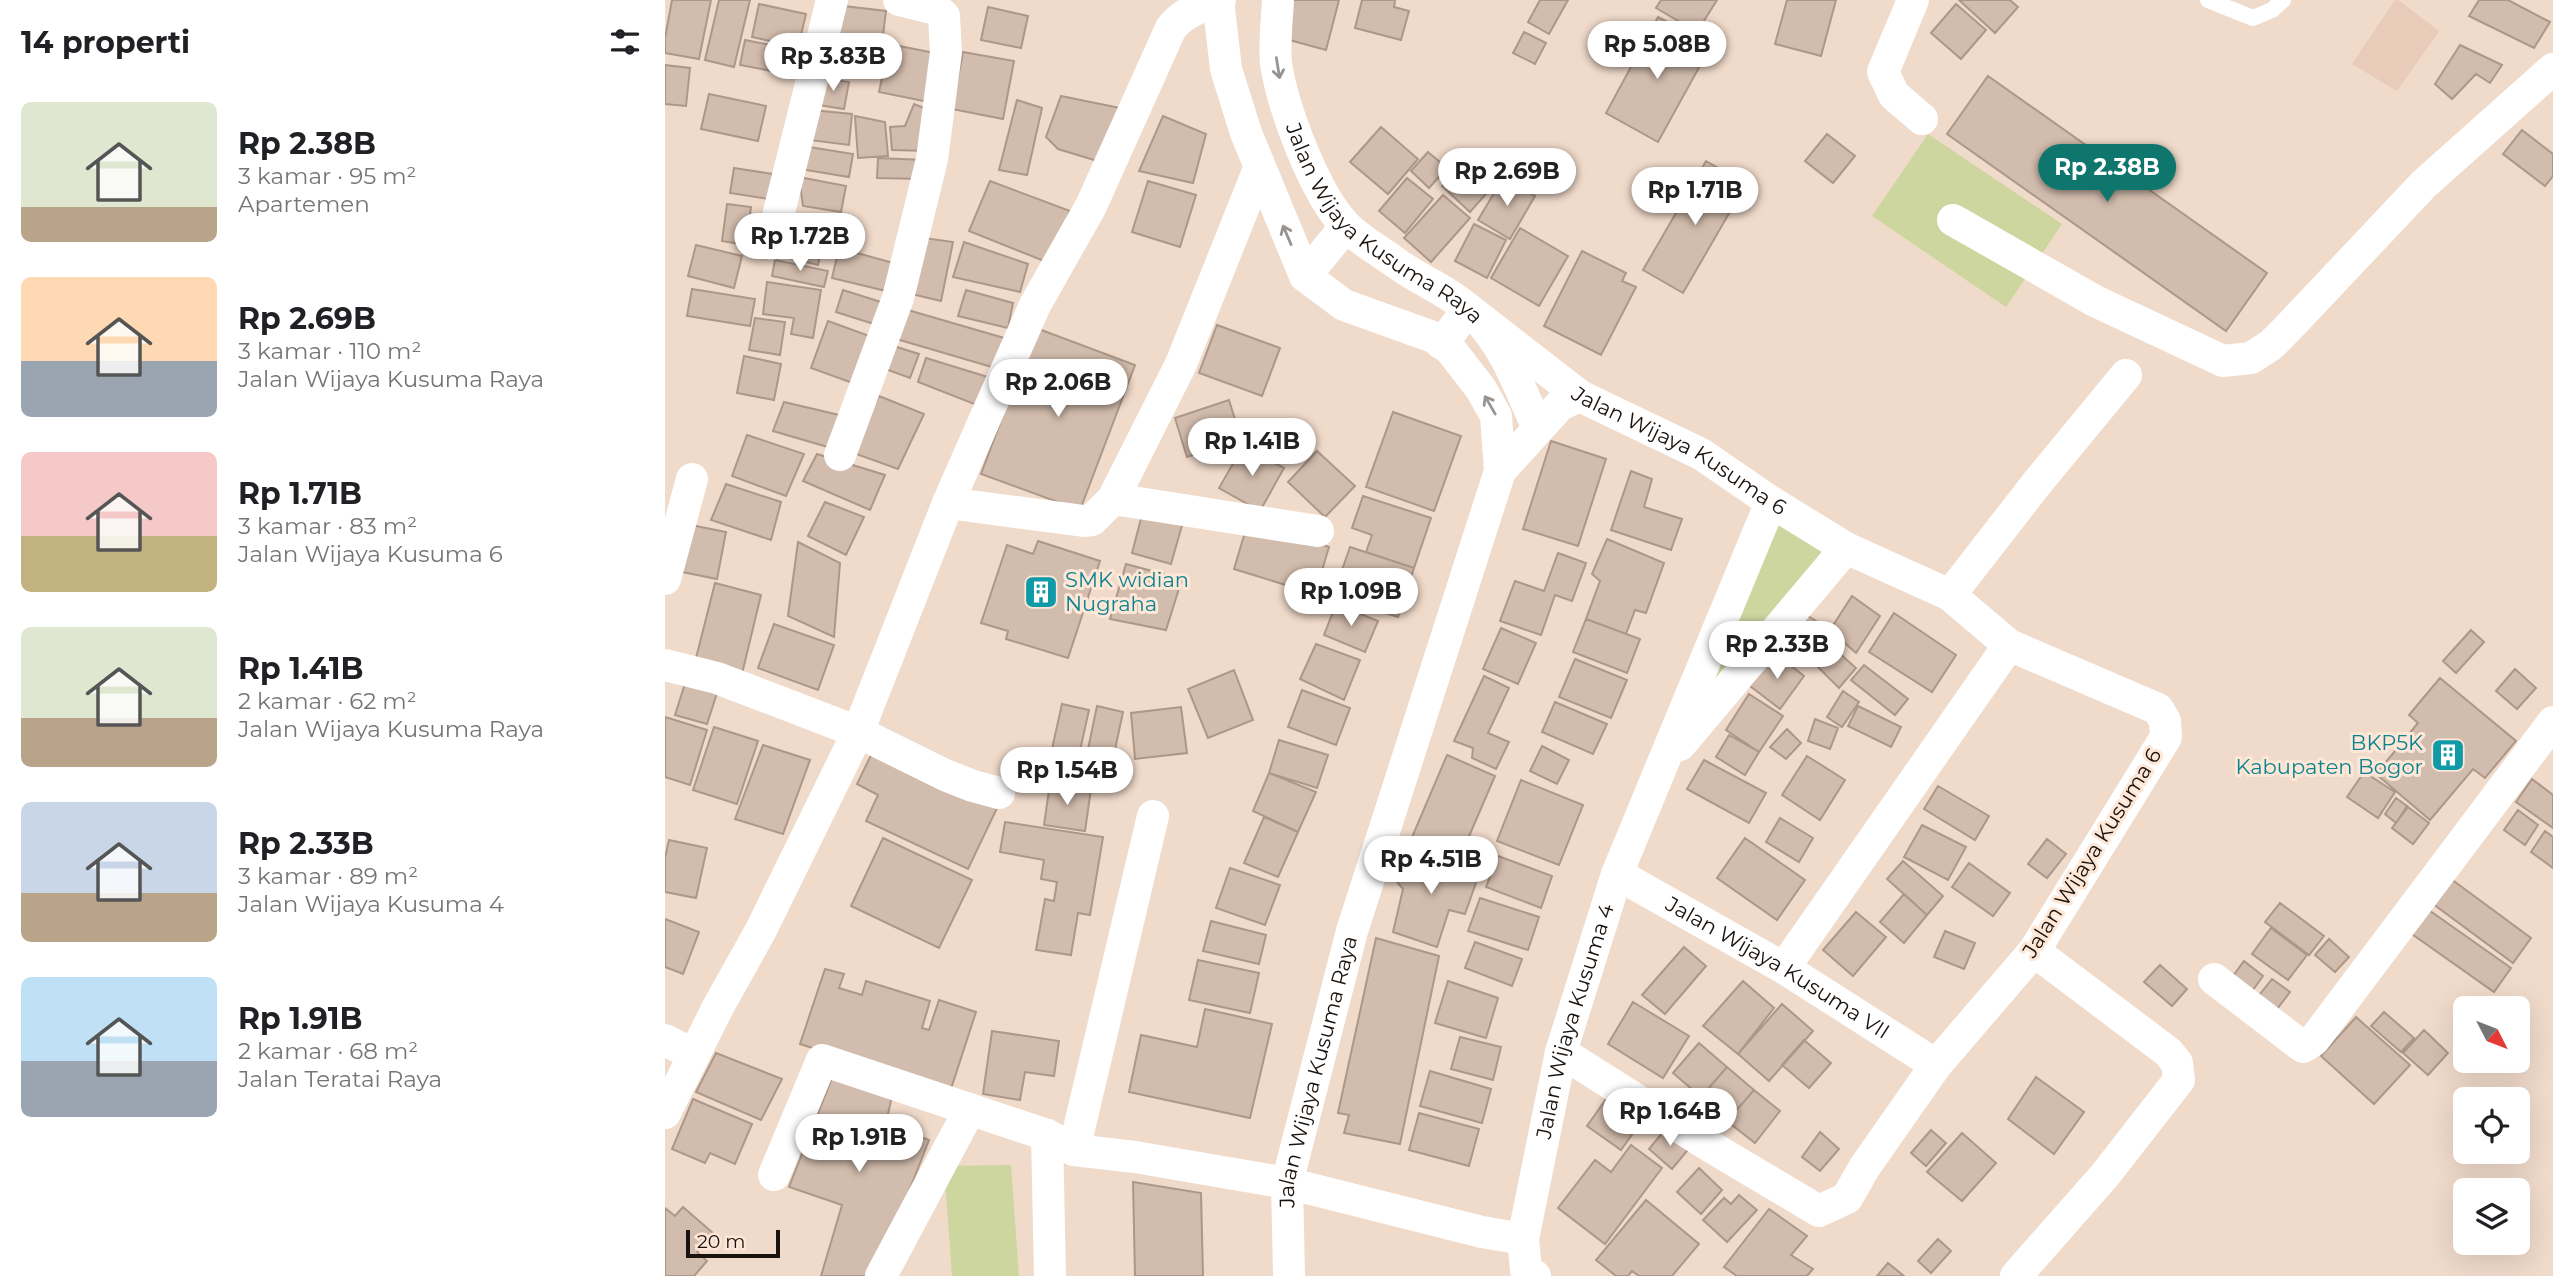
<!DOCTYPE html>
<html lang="id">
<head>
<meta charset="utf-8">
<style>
	body { margin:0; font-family:Montserrat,sans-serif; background:#f6f6f6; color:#202124; height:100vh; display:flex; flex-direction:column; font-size:26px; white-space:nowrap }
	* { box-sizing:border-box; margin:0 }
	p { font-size:23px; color:#757577 }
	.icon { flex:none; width:38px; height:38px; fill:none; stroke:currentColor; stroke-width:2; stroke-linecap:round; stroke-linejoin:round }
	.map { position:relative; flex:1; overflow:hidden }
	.details { display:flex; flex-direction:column; background:#fff; width:665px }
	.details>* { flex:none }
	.needle { width:46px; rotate:132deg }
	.tools { position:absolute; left:1788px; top:996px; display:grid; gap:14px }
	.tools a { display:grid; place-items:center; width:77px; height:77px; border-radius:10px; background:#fff; box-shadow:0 7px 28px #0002; font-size:35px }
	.scale { position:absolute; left:21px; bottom:18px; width:94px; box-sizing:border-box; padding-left:7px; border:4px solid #1a120d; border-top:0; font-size:19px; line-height:24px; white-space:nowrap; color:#1a120d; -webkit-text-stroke:5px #fee7d7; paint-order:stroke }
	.price { position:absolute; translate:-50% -60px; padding:0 16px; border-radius:24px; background:#fff; color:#222; font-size:23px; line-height:46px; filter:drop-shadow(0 2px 4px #0008) }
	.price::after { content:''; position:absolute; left:50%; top:42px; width:21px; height:16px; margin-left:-10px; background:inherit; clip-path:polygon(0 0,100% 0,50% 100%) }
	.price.on { background:#0f766e; color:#fff }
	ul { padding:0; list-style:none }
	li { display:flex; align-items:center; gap:21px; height:175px; padding:0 21px }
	li span { display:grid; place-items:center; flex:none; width:196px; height:140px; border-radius:10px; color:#555 }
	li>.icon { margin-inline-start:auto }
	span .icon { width:84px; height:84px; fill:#fffc; stroke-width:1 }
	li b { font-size:30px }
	h2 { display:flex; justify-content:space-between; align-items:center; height:84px; padding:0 21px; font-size:30px }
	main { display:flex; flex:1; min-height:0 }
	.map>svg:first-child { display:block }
	.built { fill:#e8cbb8 }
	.green { fill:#ced69f }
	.building { fill:#d2bcad; stroke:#ac9788; stroke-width:2 }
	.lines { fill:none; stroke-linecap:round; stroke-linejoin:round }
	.service { stroke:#fff; stroke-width:16 }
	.minor { stroke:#fff; stroke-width:32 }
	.oneway { stroke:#989492 }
	.labels { text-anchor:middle; stroke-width:6; stroke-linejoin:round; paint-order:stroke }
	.street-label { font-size:21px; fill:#1a120d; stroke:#fee7d7 }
	.culture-label { font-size:21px; fill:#0d838f; stroke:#fee7d7; text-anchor:start }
</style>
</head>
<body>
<main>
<section class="details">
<h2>14 properti<svg class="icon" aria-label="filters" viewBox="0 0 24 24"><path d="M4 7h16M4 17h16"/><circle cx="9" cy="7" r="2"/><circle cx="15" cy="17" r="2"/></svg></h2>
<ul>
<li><span style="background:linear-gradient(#dfe7d0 75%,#b9a48a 0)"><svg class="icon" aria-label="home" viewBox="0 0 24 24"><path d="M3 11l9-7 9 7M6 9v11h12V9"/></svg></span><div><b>Rp 2.38B</b><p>3 kamar · 95 m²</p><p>Apartemen</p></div></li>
<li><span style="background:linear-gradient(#ffd9b3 60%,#9aa5b1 0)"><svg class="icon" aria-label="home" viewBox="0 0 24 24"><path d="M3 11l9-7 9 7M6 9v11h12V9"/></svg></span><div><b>Rp 2.69B</b><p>3 kamar · 110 m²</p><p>Jalan Wijaya Kusuma Raya</p></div></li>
<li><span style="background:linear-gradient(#f6c9c9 60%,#c2b280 0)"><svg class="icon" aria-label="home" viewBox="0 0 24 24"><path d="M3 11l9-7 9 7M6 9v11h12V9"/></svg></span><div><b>Rp 1.71B</b><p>3 kamar · 83 m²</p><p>Jalan Wijaya Kusuma 6</p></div></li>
<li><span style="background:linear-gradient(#dfe7d0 65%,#b9a48a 0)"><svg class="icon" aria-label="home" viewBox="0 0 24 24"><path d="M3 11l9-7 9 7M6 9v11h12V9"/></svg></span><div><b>Rp 1.41B</b><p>2 kamar · 62 m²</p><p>Jalan Wijaya Kusuma Raya</p></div></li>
<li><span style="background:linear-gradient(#c9d6e8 65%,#b9a48a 0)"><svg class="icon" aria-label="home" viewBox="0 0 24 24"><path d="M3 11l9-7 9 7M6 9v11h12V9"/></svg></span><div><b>Rp 2.33B</b><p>3 kamar · 89 m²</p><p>Jalan Wijaya Kusuma 4</p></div></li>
<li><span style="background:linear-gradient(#bfe0f5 60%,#9aa5b1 0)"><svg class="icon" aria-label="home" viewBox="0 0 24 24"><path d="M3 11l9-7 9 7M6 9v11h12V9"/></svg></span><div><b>Rp 1.91B</b><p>2 kamar · 68 m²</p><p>Jalan Teratai Raya</p></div></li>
</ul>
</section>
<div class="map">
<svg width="1888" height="1276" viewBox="0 0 1888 1276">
	<rect width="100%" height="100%" fill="#f0daca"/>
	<!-- built -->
	<path class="built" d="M1730,0H1733L1774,31L1732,91L1687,64Z"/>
	<!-- green -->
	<path class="green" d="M1263,134L1397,224L1341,307L1207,216Z
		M1106,502L1181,548L993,770Z
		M346,1165L354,1276H287L279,1166Z"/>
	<!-- building -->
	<path class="building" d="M7,0H46L34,59L0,53V38Z
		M54,0H85L69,67L40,60Z
		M627,0H674L661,50L617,38Z
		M697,0H730L729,7L744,11L736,40L690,28Z
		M875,0H903L884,34L863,22Z
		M996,0H1052L1032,32L991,8Z
		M1122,0H1171L1156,56L1110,44Z
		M1294,0H1345L1353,7L1330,33Z
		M1814,0H1843L1885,22L1869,48L1804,16Z
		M94,4L141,14L133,47L87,37Z
		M1291,4L1321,30L1296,59L1266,33Z
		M170,5L221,11L213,75L162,69Z
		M323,7L363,16L356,48L316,40Z
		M993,17L1021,32L1017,39L1042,53L993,142L941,113Z
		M859,32L881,43L870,64L848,53Z
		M80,40L111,46L107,71L75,65Z
		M224,44L275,54L264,102L214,92Z
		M1795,45L1837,65L1825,83L1811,74L1787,99L1770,84Z
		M298,52L349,61L338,119L287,109Z
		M0,65L25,68L21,106L0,104Z
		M1323,76L1602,273L1561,331L1282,134Z
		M157,78L184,82L179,109L153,105Z
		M44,94L101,106L93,141L36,129Z
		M396,96L455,108L439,163L393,149L381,137Z
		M352,100L377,108L362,175L334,170Z
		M249,104L264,110V151L227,150L225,127L240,126Z
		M147,110L187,114L184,145L144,140Z
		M190,116L220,122L223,156L193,158Z
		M498,116L541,134L528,183L474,171Z
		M716,127L753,159L723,194L685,162Z
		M1857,130L1888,154V176L1880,186L1838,154Z
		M1162,134L1190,156L1168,183L1140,161Z
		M138,146L188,154L184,177L135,169Z
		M763,152L782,168L764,188L746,171Z
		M213,158L259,160L258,179L212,178Z
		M802,158L817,171L814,175L827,187L805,212L777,186Z
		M1041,161L1081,184L1018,293L978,270Z
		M69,168L108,174L104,199L65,193Z
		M134,177L181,186L176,212L138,206Z
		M742,178L768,199L740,233L714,211Z
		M838,178L870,196L845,239L813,220Z
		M325,181L405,211L384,263L304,231Z
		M483,181L531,195L515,247L467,232Z
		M778,195L805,218L766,262L739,238Z
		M62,204L86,207L81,245L57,241Z
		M809,224L841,240L822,278L790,261Z
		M855,228L903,256L874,306L826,278Z
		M119,231L158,241L153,265L113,255Z
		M252,237L288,242L276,301L238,292Z
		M299,242L363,264L355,292L288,277Z
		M31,245L77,256L69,288L23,276Z
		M174,248L232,264L225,292L167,278Z
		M917,251L961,273L957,281L971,287L936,355L879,326Z
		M110,260L163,271L159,287L107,276Z
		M102,282L156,290L148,338L126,334L129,318L98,314Z
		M27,289L90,299L85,326L22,316Z
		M178,290L219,303L212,325L171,312Z
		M301,290L348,303L343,328L293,316Z
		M236,308L346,340L337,370L228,338Z
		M90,318L120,322L115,355L84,350Z
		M163,321L210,338L193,385L146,368Z
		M552,325L615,348L597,396L534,373Z
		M371,328L470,365L415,510L316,474Z
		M219,343L254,354L245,378L212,366Z
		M79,356L116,364L109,400L72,393Z
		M261,358L326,378L317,407L253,382Z
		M214,396L259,414L233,469L183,451Z
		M564,400L576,439L522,457L510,418Z
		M119,402L187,418L173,450L108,431Z
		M728,412L796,436L769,511L701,487Z
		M82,435L139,454L121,496L67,476Z
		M886,441L941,459L913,546L858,529Z
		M578,446L619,468L595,511L554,488Z
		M652,451L690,486L660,517L623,482Z
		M152,454L220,475L205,510L138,481Z
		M966,471L987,479L979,507L1017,519L1006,550L946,530Z
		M61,484L116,502L106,540L46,520Z
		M698,496L766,518L749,568L701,552L707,535L687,528Z
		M160,502L199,517L181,555L143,536Z
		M478,511L518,522L506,564L467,553Z
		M583,522L664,547L650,594L569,569Z
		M16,523L61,532L52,579L7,570Z
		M942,539L999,563L981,613L970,610L961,634L921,619L935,581L927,574Z
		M373,541L435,561L403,658L341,639L343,631L316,623L342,545L368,554Z
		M133,542L175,563L169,637L123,616Z
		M685,547L749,568L733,617L668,596Z
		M893,553L921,563L907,601L890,595L876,635L835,621L850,581L879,591Z
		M461,564L517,579L501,630L445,619Z
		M50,583L96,595L76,678L29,666Z
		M1187,596L1215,616L1191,653L1165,630Z
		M671,604L713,621L700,652L659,635Z
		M1137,612L1165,630L1145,661L1117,643Z
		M1229,613L1291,655L1267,692L1204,652Z
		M921,619L975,639L962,673L908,652Z
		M109,624L169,645L153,690L93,668Z
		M836,628L871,643L853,684L818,669Z
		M1806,630L1819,642L1791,673L1778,661Z
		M651,644L695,660L679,700L635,679Z
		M1165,645L1191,668L1174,688L1152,666Z
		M1110,653L1139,676L1115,709L1085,686Z
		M910,659L962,680L946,718L894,697Z
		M1199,665L1243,699L1230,715L1186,680Z
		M1850,669L1871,688L1852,709L1831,691Z
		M569,670L588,720L543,738L523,689Z
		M819,676L844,688L823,733L844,742L831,769L807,758L808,748L789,741Z
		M22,677L54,687L42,724L10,715Z
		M1775,678L1851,741L1820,778L1808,769L1765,820L1711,774L1753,723L1744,715Z
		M637,690L685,708L671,745L623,727Z
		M1178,691L1194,702L1177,727L1162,717Z
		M1084,694L1118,716L1094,752L1061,730Z
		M890,702L942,724L928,754L877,732Z
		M397,704L424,710L410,773L383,767Z
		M432,706L458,712L448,759L422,754Z
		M1193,706L1236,727L1226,747L1183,726Z
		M516,707L522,753L470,759L466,713Z
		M0,717L42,730L25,785L0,777Z
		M1150,719L1173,728L1165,749L1143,741Z
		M49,727L93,741L72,804L28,790Z
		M1122,729L1136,743L1121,759L1105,747Z
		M1064,735L1094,752L1080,775L1051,757Z
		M614,740L663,755L652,788L604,773Z
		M98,745L145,760L118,834L70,819Z
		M877,746L904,760L892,784L865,771Z
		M209,749L333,806L303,869L201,821L213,795L192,784Z
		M782,755L830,776L793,862L745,842Z
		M1142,756L1180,780L1155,820L1117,795Z
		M1039,760L1101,793L1084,823L1022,789Z
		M1699,772L1730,792L1713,818L1682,797Z
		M604,773L651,792L633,832L588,811Z
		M1867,779L1888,795V828L1851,802Z
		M856,780L918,805L894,865L832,841Z
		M385,783L426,789L420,831L379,825Z
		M1273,786L1324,816L1310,840L1259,809Z
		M1731,798L1742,806L1731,823L1720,814Z
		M1743,807L1764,823L1748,844L1727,828Z
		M1853,810L1873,825L1860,845L1839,830Z
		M599,817L633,832L613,877L579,863Z
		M1115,818L1148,838L1134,862L1101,842Z
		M340,822L438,837L425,915L413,913L406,955L371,950L380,899L389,901L392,882L376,879L379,860L335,852Z
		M1257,825L1301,847L1283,880L1239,857Z
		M1880,831L1888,837V868L1866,852Z
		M218,838L307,880L274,948L186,906Z
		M1080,838L1140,880L1112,920L1052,878Z
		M1382,839L1401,854L1382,878L1363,864Z
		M4,840L42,848L31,898L0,892V858Z
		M744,848L814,874L800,914L784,910L772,947L728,932L738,889L732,882Z
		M833,856L887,876L876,908L821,887Z
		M1238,861L1278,896L1262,915L1222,879Z
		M1304,863L1345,893L1328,916L1287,887Z
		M565,868L615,885L600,925L551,908Z
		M1782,876L1866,938L1848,963L1764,901Z
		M1239,894L1262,915L1239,943L1215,922Z
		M815,898L874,917L863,950L803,931Z
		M1615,903L1659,936L1644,955L1600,922Z
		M1761,908L1846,968L1829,992L1744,932Z
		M1191,912L1221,937L1188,976L1158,950Z
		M0,919L34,932L18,974L0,967Z
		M546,921L601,935L594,964L538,951Z
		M1606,928L1642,955L1623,980L1587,954Z
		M1280,931L1310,943L1299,969L1269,957Z
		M711,938L774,956L735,1144L679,1133L684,1115L673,1113Z
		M1664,939L1684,957L1670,972L1650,955Z
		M810,942L857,959L847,986L800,968Z
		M1019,947L1041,966L1000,1014L977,995Z
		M533,960L594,973L585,1013L524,1000Z
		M1579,961L1598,976L1585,994L1565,980Z
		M1495,965L1522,989L1507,1006L1479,982Z
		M160,969L179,974L174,988L197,995L201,981L265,1001L257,1028L264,1030L274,1000L311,1012L285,1092L135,1044Z
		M1607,979L1625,992L1609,1013L1591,999Z
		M783,981L833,998L821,1038L770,1023Z
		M1078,981L1109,1008L1073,1054L1038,1026Z
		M968,1002L1024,1036L998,1078L943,1044Z
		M1117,1004L1148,1031L1104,1081L1073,1054Z
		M540,1009L607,1024L585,1118L464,1092L476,1035L532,1047Z
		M1719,1012L1749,1038L1736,1052L1706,1026Z
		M1691,1017L1745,1065L1709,1104L1656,1056Z
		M1759,1030L1783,1053L1763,1075L1738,1053Z
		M327,1031L394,1041L389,1076L360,1072L355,1100L318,1094Z
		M795,1037L836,1047L828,1080L786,1069Z
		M1139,1040L1166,1063L1144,1088L1117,1065Z
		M1034,1043L1062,1067L1036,1097L1008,1073Z
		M51,1053L117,1079L96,1120L31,1092Z
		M1062,1067L1089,1090L1056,1128L1034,1109L1042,1100L1036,1097Z
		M765,1071L826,1089L817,1123L755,1106Z
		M1371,1077L1419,1112L1389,1154L1343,1119Z
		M167,1078L227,1096L221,1123L264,1140L211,1276H156L177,1205L124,1187Z
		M1089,1090L1115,1111L1090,1143L1062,1121Z
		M944,1095L978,1119L956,1150L922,1126Z
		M28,1099L87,1124L70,1164L45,1153L40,1163L7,1149Z
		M754,1113L814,1129L804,1166L744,1150Z
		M1003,1126L1026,1146L1007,1169L984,1149Z
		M1266,1130L1281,1143L1261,1166L1246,1153Z
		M1155,1132L1174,1149L1155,1171L1137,1157Z
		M1297,1133L1331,1163L1297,1201L1262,1172Z
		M966,1145L997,1168L940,1244L893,1208L930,1160L946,1172Z
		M1034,1168L1057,1190L1036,1214L1012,1192Z
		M468,1182L536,1193L538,1276H470Z
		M1074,1195L1092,1210L1062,1242L1038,1220L1059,1198L1066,1204Z
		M981,1200L1034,1244L1007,1276H974L967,1271L963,1276H951L931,1260Z
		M18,1207L48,1233L32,1252L42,1261L29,1276H0V1208L10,1216Z
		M1104,1209L1142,1236L1126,1255L1148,1269L1142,1276H1072L1059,1267Z
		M1273,1239L1286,1251L1266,1273L1253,1261Z
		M1223,1263L1239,1276H1212Z"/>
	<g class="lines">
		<!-- service -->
		<path class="service" d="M1543,0L1588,18L1607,10L1618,0"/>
		<!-- minor -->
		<g class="minor">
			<path d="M553,0L561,69L581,133L640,276L679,305L768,337L785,349L816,389L831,416L835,471"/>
			<path id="s1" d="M613,0C612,21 609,44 611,64C618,108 649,192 680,225C694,240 715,251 731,263C757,282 789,293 811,317C841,347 855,390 873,428"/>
			<path d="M1248,0L1218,72L1229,95L1257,119"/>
			<path d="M1288,220L1430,301L1558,361L1586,358L1606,345L1624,327L1759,184L1888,69"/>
			<path d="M106,244L167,0"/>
			<path d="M640,276L681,226"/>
			<path id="s2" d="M777,344L803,309L915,396L1036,454L1106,502L1181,548L1285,595L1344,645L1493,709L1500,721L1501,737L1369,951L1271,1065L1199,1168L1182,1198L1154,1211L1043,1145L896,1052"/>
			<path d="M175,455L233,298L267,159L281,52L279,16L271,9L234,0"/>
			<path d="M448,499L653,531"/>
			<path d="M283,503L419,521L427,520L448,499L516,364L594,169"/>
			<path d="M0,579L27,479"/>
			<path d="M1285,595L1372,483L1461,375"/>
			<path d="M0,665L52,678L193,732L280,775L308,786L334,793"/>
			<path d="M1015,745L1181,548"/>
			<path id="s3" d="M952,874L1119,968L1271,1065"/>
			<path d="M1119,968L1344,645"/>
			<path d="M1549,979L1638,1047L1649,1040L1888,722"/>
			<path d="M0,1040L29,1055"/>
			<path d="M0,1113L53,1007L96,930L193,732L283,503L370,305L426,206L506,28C517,13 537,6 555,0"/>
			<path d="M382,1135L385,1276"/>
			<path d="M409,1150L488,816"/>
			<path d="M109,1175L157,1060L382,1135L409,1150L470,1157L622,1183L817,1232L858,1239"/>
			<path d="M216,1276L305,1109"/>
			<path id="s4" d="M624,1276L622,1183L687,931L835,471L895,405L915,396"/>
			<path id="s5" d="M870,1276L861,1270L858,1239L896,1052L952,874L1106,502"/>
			<path d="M1351,1276L1440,1175L1514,1080L1512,1063L1503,1052L1369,951"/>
		</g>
	</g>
	<!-- one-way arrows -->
	<defs><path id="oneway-shaft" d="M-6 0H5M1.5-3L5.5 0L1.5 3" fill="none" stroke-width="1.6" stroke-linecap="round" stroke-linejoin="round" transform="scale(1.75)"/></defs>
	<g class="oneway">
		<use href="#oneway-shaft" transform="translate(613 68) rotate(81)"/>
		<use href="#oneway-shaft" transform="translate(622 235) rotate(-113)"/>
		<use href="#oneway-shaft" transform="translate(825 405) rotate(-120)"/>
	</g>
	<!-- icons -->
	<defs>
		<g id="building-square" transform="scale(1.75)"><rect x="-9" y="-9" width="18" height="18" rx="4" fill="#0f9aa8" stroke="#fee7d7"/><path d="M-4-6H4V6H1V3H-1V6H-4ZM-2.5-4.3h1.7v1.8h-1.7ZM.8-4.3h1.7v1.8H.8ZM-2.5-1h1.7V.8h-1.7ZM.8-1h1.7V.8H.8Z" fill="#fff"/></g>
	</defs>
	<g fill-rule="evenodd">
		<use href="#building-square" x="376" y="592"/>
		<use href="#building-square" x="1783" y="755"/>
	</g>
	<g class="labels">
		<!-- street labels -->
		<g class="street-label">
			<text dy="7" stroke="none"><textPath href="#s1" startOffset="266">Jalan Wijaya Kusuma Raya</textPath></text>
			<text dy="7" stroke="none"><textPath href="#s2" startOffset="299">Jalan Wijaya Kusuma 6</textPath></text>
			<text transform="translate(1427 853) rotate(-58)" y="7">Jalan Wijaya Kusuma 6</text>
			<text dy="7" stroke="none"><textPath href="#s3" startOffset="186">Jalan Wijaya Kusuma VII</textPath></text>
			<text dy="7" stroke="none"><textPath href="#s5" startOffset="266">Jalan Wijaya Kusuma 4</textPath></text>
			<text dy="7" stroke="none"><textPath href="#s4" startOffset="208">Jalan Wijaya Kusuma Raya</textPath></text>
		</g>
		<!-- culture labels -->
		<g class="culture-label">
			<text x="400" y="587">SMK widian<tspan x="400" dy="24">Nugraha</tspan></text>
			<text x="1758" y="750" text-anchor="end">BKP5K<tspan x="1758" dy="24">Kabupaten Bogor</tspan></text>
		</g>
	</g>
</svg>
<div class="tools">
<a><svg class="needle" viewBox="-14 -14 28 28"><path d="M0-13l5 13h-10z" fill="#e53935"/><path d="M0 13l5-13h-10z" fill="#757577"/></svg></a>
<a><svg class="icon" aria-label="locate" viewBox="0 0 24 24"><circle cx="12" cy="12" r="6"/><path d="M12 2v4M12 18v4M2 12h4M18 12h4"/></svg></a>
<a><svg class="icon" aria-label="layers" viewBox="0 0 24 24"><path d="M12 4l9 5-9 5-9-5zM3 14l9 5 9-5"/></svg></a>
</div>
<div class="scale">20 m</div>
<b class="price" style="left:992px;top:81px">Rp 5.08B</b>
<b class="price" style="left:168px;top:93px">Rp 3.83B</b>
<b class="price on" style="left:1442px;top:204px">Rp 2.38B</b>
<b class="price" style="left:842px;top:208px">Rp 2.69B</b>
<b class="price" style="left:1030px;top:227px">Rp 1.71B</b>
<b class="price" style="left:135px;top:273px">Rp 1.72B</b>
<b class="price" style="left:393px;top:419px">Rp 2.06B</b>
<b class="price" style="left:587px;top:478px">Rp 1.41B</b>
<b class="price" style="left:686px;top:628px">Rp 1.09B</b>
<b class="price" style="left:1112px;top:681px">Rp 2.33B</b>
<b class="price" style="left:402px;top:807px">Rp 1.54B</b>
<b class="price" style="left:766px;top:896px">Rp 4.51B</b>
<b class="price" style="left:1005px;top:1148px">Rp 1.64B</b>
<b class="price" style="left:194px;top:1174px">Rp 1.91B</b>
</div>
</main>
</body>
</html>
